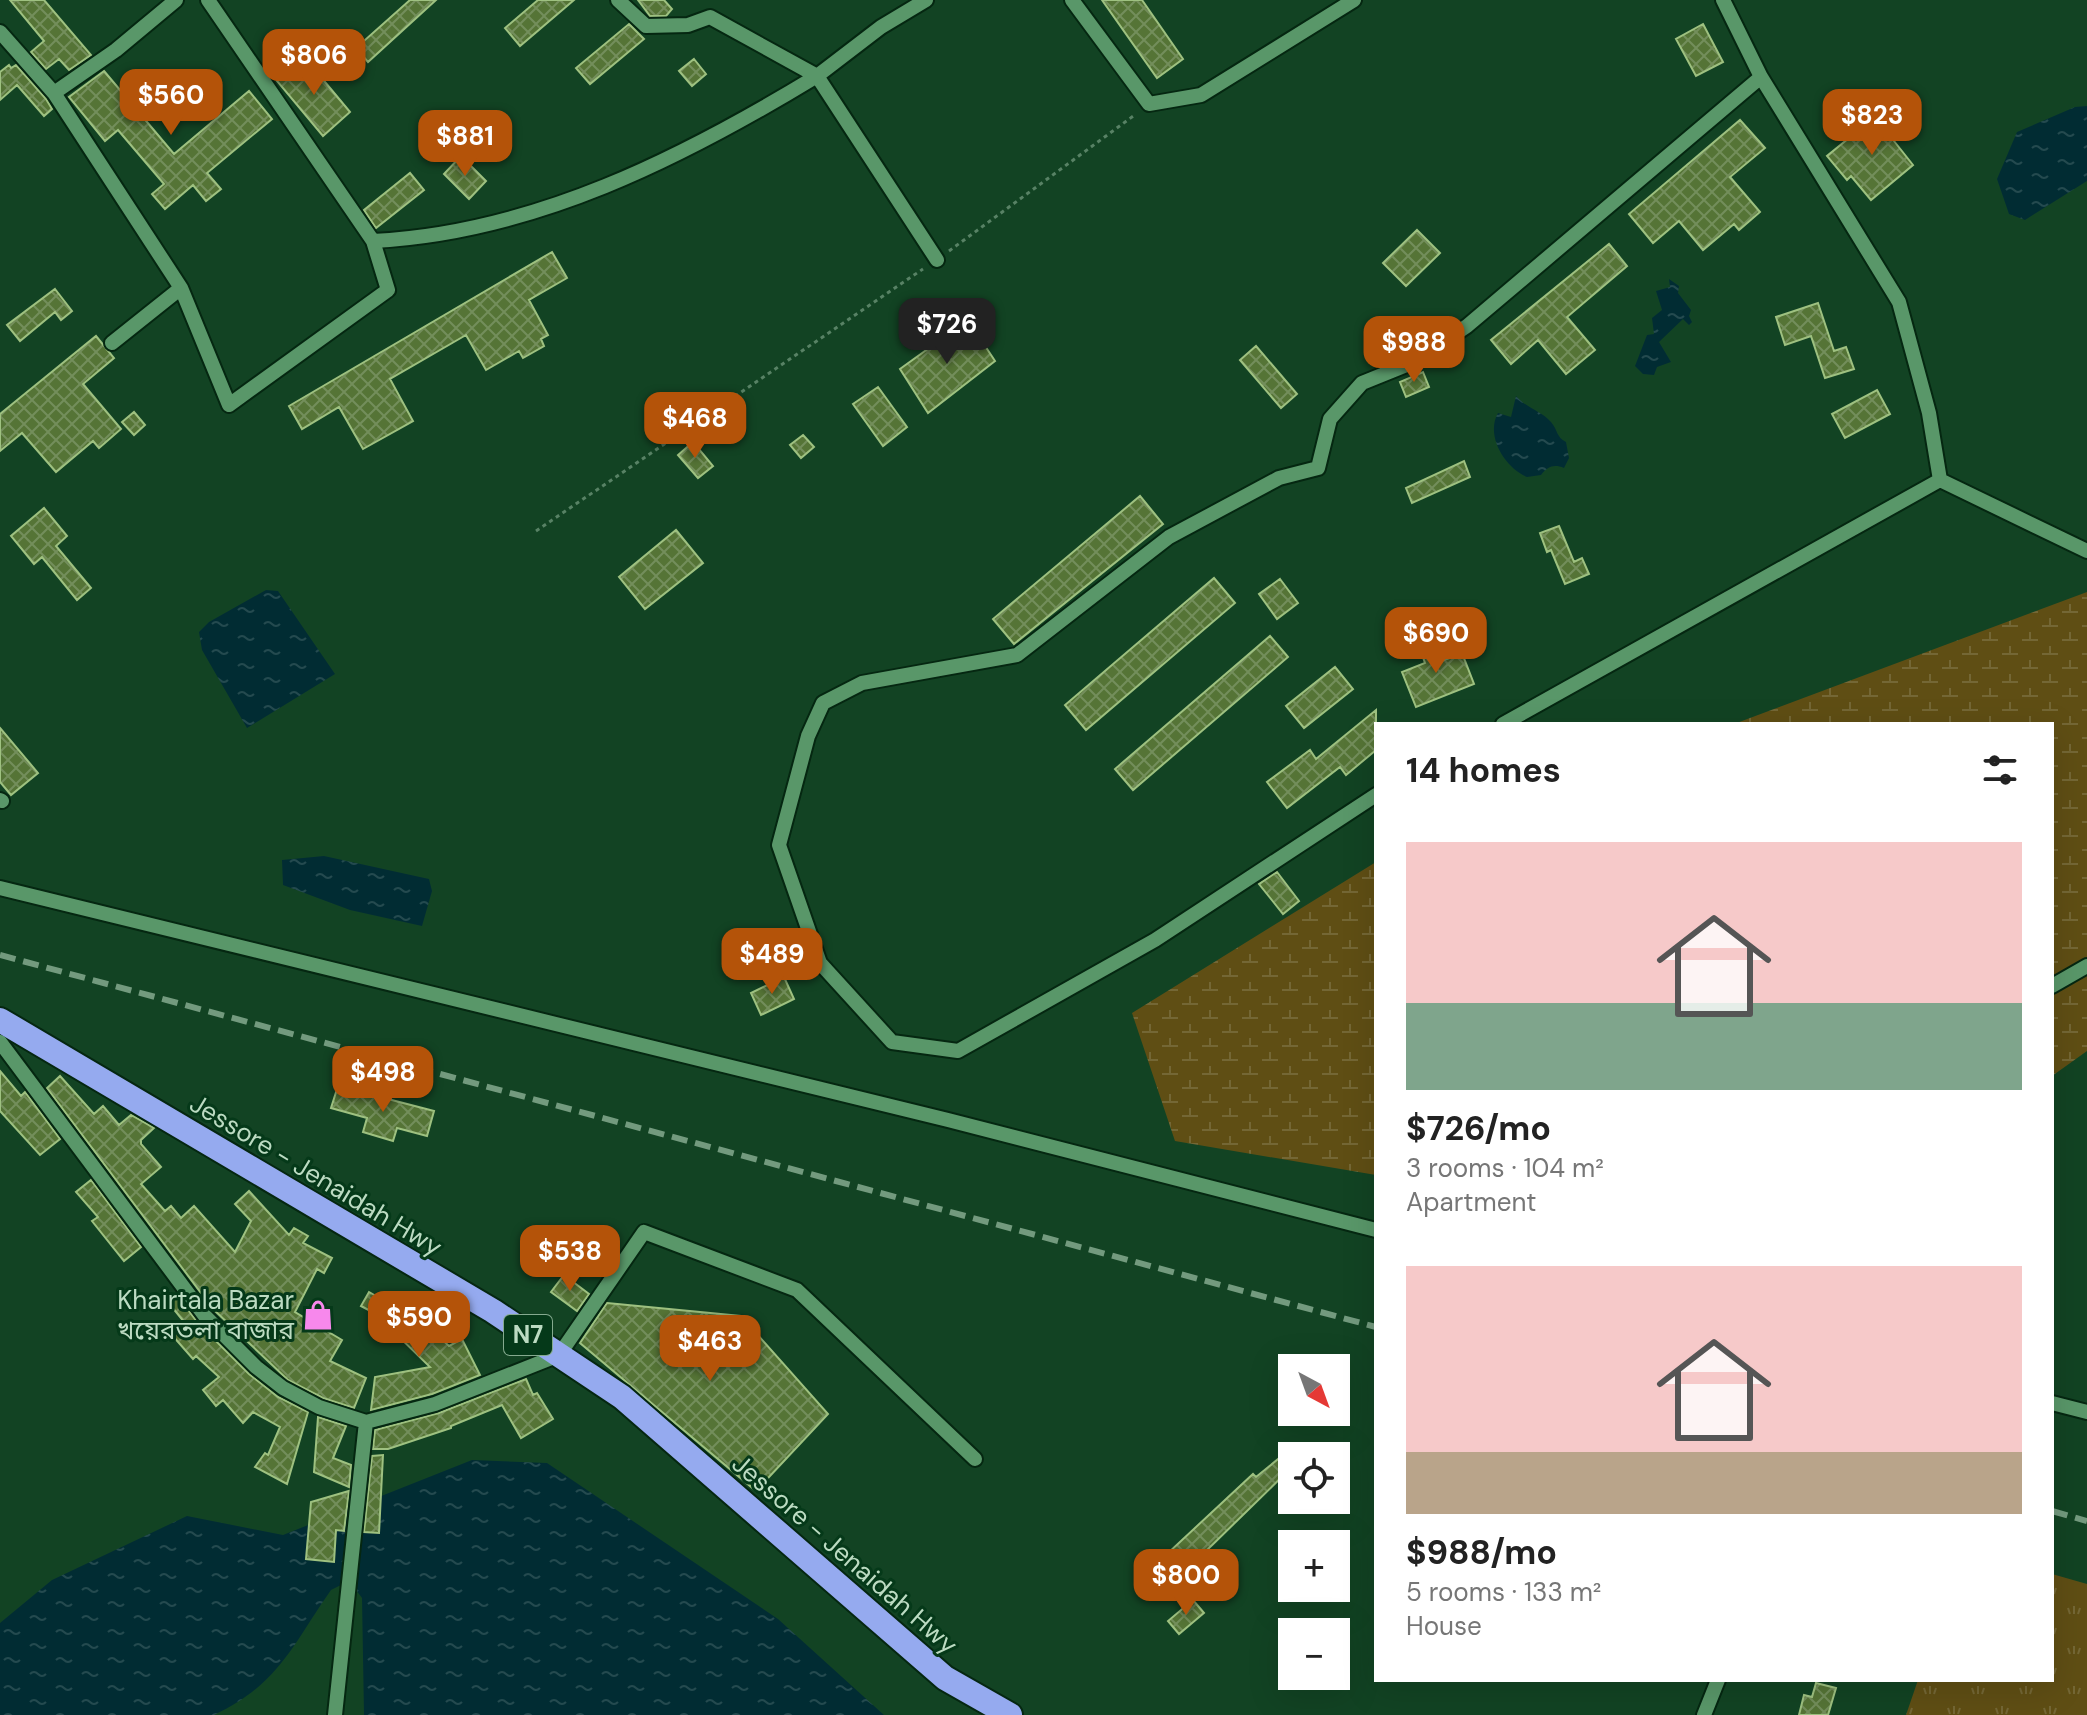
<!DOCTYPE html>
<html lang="en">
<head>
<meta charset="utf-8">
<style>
	body { margin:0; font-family:"DM Sans","Noto Sans Bengali",sans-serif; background:#f6f6f6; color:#222; height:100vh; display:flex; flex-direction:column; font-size:30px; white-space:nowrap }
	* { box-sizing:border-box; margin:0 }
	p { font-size:26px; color:#767676 }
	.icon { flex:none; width:44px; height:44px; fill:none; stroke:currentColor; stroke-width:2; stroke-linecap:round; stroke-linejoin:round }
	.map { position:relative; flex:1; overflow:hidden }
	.sheet { position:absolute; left:1374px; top:722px; width:680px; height:960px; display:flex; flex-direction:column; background:#fff; border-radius:0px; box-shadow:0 8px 32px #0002 }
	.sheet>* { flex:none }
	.needle { width:52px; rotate:139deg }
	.tools { position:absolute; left:1278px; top:1354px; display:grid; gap:16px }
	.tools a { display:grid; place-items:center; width:72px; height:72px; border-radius:0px; background:#fff; box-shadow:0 8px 32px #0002; font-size:40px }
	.price { position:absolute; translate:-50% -68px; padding:0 18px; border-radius:16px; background:#b45309; color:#fff; font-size:26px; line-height:52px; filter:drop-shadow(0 2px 4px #0008) }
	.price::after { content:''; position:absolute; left:50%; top:48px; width:24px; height:18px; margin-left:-12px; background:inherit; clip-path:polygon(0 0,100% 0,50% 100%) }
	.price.selected { background:#222; color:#fff }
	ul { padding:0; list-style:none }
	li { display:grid; align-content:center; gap:16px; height:424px; padding:0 32px }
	li span { display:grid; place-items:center; height:248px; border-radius:0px; color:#555 }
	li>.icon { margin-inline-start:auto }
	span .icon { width:144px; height:144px; fill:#fffc; stroke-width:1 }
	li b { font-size:34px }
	h2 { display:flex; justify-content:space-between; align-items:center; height:96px; padding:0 32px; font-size:34px }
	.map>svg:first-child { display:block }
	.grass { fill:url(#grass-tufts) }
	.wetland { fill:url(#wetland-marsh) }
	.water { fill:url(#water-ripples) }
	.building { fill:url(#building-cross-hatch); stroke:#9ec180; stroke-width:2 }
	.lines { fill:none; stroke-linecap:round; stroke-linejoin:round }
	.minor-casing { stroke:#052711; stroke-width:18 }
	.highway-casing { stroke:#052711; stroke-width:28 }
	.path { stroke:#588265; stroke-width:3; stroke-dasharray:4 4; stroke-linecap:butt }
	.minor { stroke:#599769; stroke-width:14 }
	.highway { stroke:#95aaef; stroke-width:24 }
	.rail { stroke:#739a7e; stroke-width:6; stroke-dasharray:16 8; stroke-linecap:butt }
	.labels { text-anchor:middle; stroke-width:6; stroke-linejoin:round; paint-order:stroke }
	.shield { fill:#053919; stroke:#85aa8f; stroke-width:2 }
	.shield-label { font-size:24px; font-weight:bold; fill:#bcdbc2 }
	.street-label { font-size:26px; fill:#bcdbc2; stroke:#053919 }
	.poi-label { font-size:26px; fill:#bcdbc2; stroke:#053919; text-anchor:end }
</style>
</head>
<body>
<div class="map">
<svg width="2087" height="1715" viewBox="0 0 2087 1715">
	<defs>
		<pattern id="grass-tufts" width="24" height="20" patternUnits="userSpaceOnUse" patternTransform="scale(2)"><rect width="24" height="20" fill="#5f4e14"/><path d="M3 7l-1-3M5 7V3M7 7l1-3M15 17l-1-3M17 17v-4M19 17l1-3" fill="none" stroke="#746735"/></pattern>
		<pattern id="wetland-marsh" width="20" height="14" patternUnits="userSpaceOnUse" patternTransform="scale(2)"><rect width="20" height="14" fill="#5f4e14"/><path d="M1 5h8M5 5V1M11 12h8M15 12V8" fill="none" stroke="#746735"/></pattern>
		<pattern id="water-ripples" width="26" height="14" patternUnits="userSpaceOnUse" patternTransform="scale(2)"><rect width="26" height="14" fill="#012c33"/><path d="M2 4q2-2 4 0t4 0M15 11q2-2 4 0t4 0" fill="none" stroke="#244a4f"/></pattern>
		<pattern id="building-cross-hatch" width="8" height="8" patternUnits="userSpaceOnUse" patternTransform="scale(2)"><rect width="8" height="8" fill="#557436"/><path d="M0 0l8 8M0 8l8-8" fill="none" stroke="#738e5b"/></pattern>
	</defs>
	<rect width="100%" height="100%" fill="#124323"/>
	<!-- grass -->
	<path class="grass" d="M2052,1574L2087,1584V1715H1906L1918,1680H2052Z"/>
	<!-- wetland -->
	<path class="wetland" d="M2087,592V1051L2052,1076V724H1734Z
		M1376,862V1175L1175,1141L1132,1013Z"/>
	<!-- water -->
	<path class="water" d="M2087,106V181L2025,220L2009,214L1997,179L2017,132L2075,107Z
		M1669,279L1679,286L1678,293L1691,310L1689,316L1692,322L1689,325L1683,319L1659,342L1671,362L1657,367L1654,375L1643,374L1635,366L1647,335L1654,334L1652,318L1662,310L1656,291L1670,287Z
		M1516,396C1526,408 1541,411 1551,422C1558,430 1556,437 1566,442L1569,458L1564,468C1554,464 1548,466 1541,475L1527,477C1505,468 1485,436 1498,413L1511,417Z
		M266,590L278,591L335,674L247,728L202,650L199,632L209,622Z
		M324,856L429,879L432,891L422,926L350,910L283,885L282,860Z
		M472,1460L547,1463L778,1619L884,1715H364L362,1598L356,1590L341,1585L331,1590C291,1647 280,1683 214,1715H0V1623L52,1580L187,1516L283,1535Z"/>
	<!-- building -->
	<path class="building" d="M10,0H44L91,55L69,70L59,59L46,69L31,52L44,41Z
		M410,0H436L368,62L356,48Z
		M538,0H574L520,46L505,28Z
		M638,0H664L672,9L666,16H650Z
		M1102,0H1142L1183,59L1157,78Z
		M629,24L644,39L590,84L576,68Z
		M1703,24L1723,62L1696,76L1676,39Z
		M305,58L350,112L323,136L277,81Z
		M694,59L706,74L692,86L679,71Z
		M9,65L11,68L16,65L46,99L52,109L44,116L17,85L0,100V72Z
		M104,71L174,154L249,91L272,119L207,173L221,189L206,201L193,185L165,209L152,194L164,184L118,130L105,141L69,97Z
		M1881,112L1900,136L1894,141L1913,165L1871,200L1851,176L1847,180L1827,156Z
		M1740,120L1765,148L1730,177L1760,212L1739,230L1734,224L1703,250L1679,221L1653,243L1629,214Z
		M461,156L486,181L469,199L444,174Z
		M410,173L424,190L376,228L364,210Z
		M1417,230L1440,253L1406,286L1383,263Z
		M1609,244L1627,266L1567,317L1595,350L1566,374L1538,340L1511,364L1491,340Z
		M552,252L567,278L529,300L548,335L541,339L544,346L523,358L519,351L486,370L466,335L390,379L413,421L363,449L339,407L302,429L289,406Z
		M55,289L72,311L61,320L55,312L20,341L7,325Z
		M1818,303L1834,351L1846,347L1854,369L1825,378L1811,336L1785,345L1776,317Z
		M968,320L995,361L928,413L900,369Z
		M96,336L114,358L83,384L121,429L99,448L93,441L56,472L22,433L0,451V414Z
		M1256,346L1297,394L1281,408L1240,360Z
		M1423,372L1429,387L1406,397L1400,382Z
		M878,387L907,427L883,446L853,404Z
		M1877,390L1890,414L1845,438L1832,414Z
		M134,412L145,425L134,435L122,422Z
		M803,435L814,447L801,458L790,445Z
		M693,442L713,466L698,478L678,455Z
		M1464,461L1470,477L1412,503L1406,488Z
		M1140,496L1163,524L1014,644L993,619Z
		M44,508L67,536L56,546L91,588L77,600L42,557L34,564L11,536Z
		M1559,526L1574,562L1582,558L1589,574L1565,584L1551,550L1547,552L1540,533Z
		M676,530L703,563L645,609L619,577Z
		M1214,578L1235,603L1086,730L1065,705Z
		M1280,579L1298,603L1277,619L1259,594Z
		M1270,636L1288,657L1133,790L1115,769Z
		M1433,637L1442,661L1462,653L1474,684L1416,707L1402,672L1425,663L1418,643Z
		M1335,667L1353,689L1304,728L1286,706Z
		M1376,710V750L1346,775L1340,767L1287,808L1267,782L1310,750L1316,759Z
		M0,728L38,773L11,795L0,782Z
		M1277,872L1299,901L1283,914L1259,884Z
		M784,977L794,999L761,1015L751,993Z
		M0,1071L21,1096L25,1092L60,1139L40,1155L0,1111Z
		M60,1076L94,1114L103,1106L119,1125L131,1115L154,1128L141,1140V1144L161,1167L141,1184L165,1211L171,1206L181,1218L194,1206L235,1252L251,1221L235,1204L249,1191L289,1235L294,1228L308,1236L303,1243L332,1258L324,1273L317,1269L295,1312L342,1340L330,1361L366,1378L354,1408L323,1398L288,1380L213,1309L47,1088Z
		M338,1086L434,1111L427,1136L397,1128L393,1141L363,1132L367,1118L331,1108Z
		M91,1180L141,1247L124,1261L92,1221L98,1217L76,1192Z
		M564,1275L589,1294L577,1311L551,1292Z
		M369,1292L406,1313L409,1309L449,1346L462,1339L480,1375L432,1394L371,1410L375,1377L430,1367L391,1329L395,1324L361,1306Z
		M176,1294L198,1323L249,1374L278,1397L308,1412L287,1484L255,1467L265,1453L268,1455L280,1427L253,1412L243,1423L223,1400L216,1406L203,1390L219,1377L196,1356L193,1359L172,1335L185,1323L167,1301Z
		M607,1303L741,1316L828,1414L756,1491L580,1343Z
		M526,1379L533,1395L537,1393L553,1419L521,1438L502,1405L451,1426V1428L388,1449H373L375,1430L439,1413Z
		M318,1417L346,1426L333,1458L351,1465L349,1487L314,1472Z
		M383,1455L379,1533L364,1532L372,1456Z
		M1283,1455L1292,1467L1203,1554L1206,1557L1187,1575L1167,1554L1253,1474L1256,1477Z
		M349,1491L344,1531L336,1530L334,1562L306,1559L311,1502Z
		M1193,1600L1204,1613L1179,1634L1168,1621Z
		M1816,1683L1836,1688L1828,1715H1799L1804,1695L1812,1697Z"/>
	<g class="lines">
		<!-- minor casing -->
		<g class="minor-casing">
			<path id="minor" d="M176,0L116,50L54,93L181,288L229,405L388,290L373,241
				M208,0L373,241C534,233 682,158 817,76L710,17L688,25L646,26L618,0
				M926,0L881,27L817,76L937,260
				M1072,0L1149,104L1201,95L1354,0
				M1723,0L1761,77L1899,302L1929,413L1940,480
				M0,32L54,93
				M112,343L181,288
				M1503,724L1940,480L2087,551
				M1376,795L1155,940L958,1051L892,1042L820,963L779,845L808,736L823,703L862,683L1017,655L1169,537L1279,478L1318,468L1330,419L1362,383L1414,362L1467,326L1761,77
				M0,800L2,801
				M0,888L948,1120L1376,1230
				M2052,986L2087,966
				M0,1042L205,1316L256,1367L283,1388L319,1407L366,1422L435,1404L559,1355L644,1232L797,1290L975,1459
				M2052,1403L2087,1412
				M335,1715L366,1422
				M1704,1715L1718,1680"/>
		</g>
		<!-- highway casing -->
		<g class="highway-casing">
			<path id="highway" d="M0,1020L493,1311L622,1397L945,1678L1010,1715"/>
		</g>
		<!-- path -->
		<path class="path" d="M949,251L1136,114
			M536,531L923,269"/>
		<!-- minor -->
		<use href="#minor" class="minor"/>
		<!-- highway -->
		<use href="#highway" class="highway"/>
		<!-- rail -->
		<path class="rail" d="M0,955L1376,1327
			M2052,1511L2087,1521"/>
	</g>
	<!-- icons -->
	<defs>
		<g id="shop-bare" transform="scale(2.4)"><path d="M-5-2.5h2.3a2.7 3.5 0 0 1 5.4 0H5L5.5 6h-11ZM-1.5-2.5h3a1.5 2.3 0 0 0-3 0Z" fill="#f788ec" stroke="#053919" stroke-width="2.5" paint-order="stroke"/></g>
	</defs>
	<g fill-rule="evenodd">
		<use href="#shop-bare" x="318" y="1315"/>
	</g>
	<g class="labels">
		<!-- shield labels -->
		<rect class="shield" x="504" y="1315" width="48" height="40" rx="6"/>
		<g class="shield-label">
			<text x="528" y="1343">N7</text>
		</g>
		<!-- street labels -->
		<g class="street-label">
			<text transform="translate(316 1175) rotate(31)" y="9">Jessore - Jenaidah Hwy</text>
			<text transform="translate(845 1554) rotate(41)" y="9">Jessore - Jenaidah Hwy</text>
		</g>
		<!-- poi labels -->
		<g class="poi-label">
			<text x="294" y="1309">Khairtala Bazar<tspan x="294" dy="30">খয়েরতলা বাজার</tspan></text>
		</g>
	</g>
</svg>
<div class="tools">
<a><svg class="needle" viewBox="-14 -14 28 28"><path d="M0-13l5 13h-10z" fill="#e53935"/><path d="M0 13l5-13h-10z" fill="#767676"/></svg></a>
<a><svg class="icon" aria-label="locate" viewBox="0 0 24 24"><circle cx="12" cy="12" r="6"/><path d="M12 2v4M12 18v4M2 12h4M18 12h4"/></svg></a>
<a>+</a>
<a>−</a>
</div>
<b class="price" style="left:314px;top:97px">$806</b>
<b class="price" style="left:171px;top:137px">$560</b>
<b class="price" style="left:1872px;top:157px">$823</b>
<b class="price" style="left:465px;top:178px">$881</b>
<b class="price selected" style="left:947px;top:366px">$726</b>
<b class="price" style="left:1414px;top:384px">$988</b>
<b class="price" style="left:695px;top:460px">$468</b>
<b class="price" style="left:1436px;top:675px">$690</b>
<b class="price" style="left:772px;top:996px">$489</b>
<b class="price" style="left:383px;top:1114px">$498</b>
<b class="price" style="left:570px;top:1293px">$538</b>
<b class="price" style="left:419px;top:1359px">$590</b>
<b class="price" style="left:710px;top:1383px">$463</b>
<b class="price" style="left:1186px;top:1617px">$800</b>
<section class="sheet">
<h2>14 homes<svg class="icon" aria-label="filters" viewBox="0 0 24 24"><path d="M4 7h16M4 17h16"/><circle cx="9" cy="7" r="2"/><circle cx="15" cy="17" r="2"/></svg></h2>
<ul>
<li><span style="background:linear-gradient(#f6c9c9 65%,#7fa58c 0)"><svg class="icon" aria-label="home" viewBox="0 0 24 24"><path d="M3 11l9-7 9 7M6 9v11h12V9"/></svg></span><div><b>$726/mo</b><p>3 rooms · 104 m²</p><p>Apartment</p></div></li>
<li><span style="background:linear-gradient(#f6c9c9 75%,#b9a48a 0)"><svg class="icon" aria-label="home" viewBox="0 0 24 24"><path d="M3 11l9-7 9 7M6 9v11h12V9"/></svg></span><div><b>$988/mo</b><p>5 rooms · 133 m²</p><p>House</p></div></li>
</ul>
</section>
</div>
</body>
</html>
